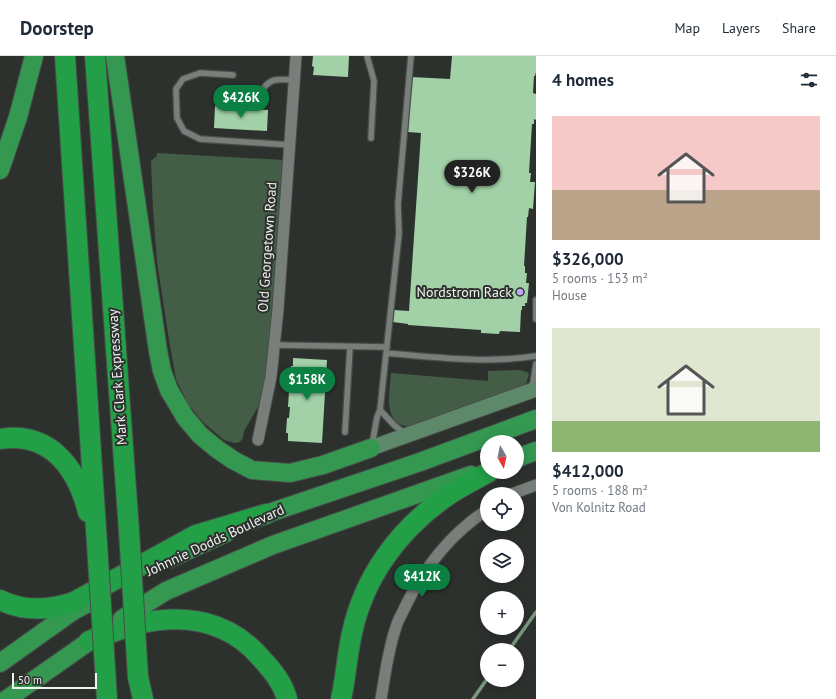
<!DOCTYPE html>
<html lang="en">
<head>
<meta charset="utf-8">
<style>
	body { margin:0; font-family:"PT Sans",sans-serif; background:#f6f6f7; color:#1f2937; height:100vh; display:flex; flex-direction:column; font-size:15px; white-space:nowrap }
	* { box-sizing:border-box; margin:0 }
	p { font-size:13px; color:#747a83 }
	.icon { flex:none; width:22px; height:22px; fill:none; stroke:currentColor; stroke-width:2; stroke-linecap:round; stroke-linejoin:round }
	.map { position:relative; flex:1; overflow:hidden }
	.sheet { display:flex; flex-direction:column; background:#fff; width:300px }
	.sheet>* { flex:none }
	.needle { width:26px; rotate:171deg }
	.tools { position:absolute; left:480px; top:379px; display:grid; gap:8px }
	.tools a { display:grid; place-items:center; width:44px; height:44px; border-radius:50%; background:#fff; box-shadow:0 2px 10px #0003; font-size:20px }
	.scale { position:absolute; left:12px; bottom:10px; width:85px; box-sizing:border-box; padding-left:4px; border:2px solid #eff2ef; border-top:0; font-size:11px; line-height:14px; white-space:nowrap; color:#eff2ef; -webkit-text-stroke:3px #2d312d; paint-order:stroke }
	.price { position:absolute; translate:-50% -34px; padding:0 9px; border-radius:14px; background:#0b8043; color:#fff; font-size:13px; line-height:26px; filter:drop-shadow(0 1px 2px #0008) }
	.price::after { content:''; position:absolute; left:50%; top:24px; width:12px; height:9px; margin-left:-6px; background:inherit; clip-path:polygon(0 0,100% 0,50% 100%) }
	.price.active { background:#222; color:#fff }
	ul { padding:0; list-style:none }
	li { display:grid; align-content:center; gap:8px; height:212px; padding:0 16px }
	li span { display:grid; place-items:center; height:124px; border-radius:0px; color:#555 }
	li>.icon { margin-inline-start:auto }
	span .icon { width:72px; height:72px; fill:#fffc; stroke-width:1 }
	li b { font-size:17px }
	h2 { display:flex; justify-content:space-between; align-items:center; height:48px; padding:0 16px; font-size:17px }
	header { display:flex; align-items:center; gap:24px; box-sizing:border-box; height:56px; padding:0 20px; background:#fff; border-bottom:1px solid #e0e1e3 }
	header strong { font-size:19px }
	nav { display:flex; gap:22px; margin-inline-start:auto; font-size:14px }
	main { display:flex; flex:1; min-height:0 }
	.map>svg:first-child { display:block }
	.green { fill:#445d47 }
	.lines { fill:none; stroke-linecap:round; stroke-linejoin:round }
	.stream { stroke:#79987e; stroke-width:3.5 }
	.building { fill:#a2d1a8 }
	.service-casing { stroke:#494d4a; stroke-width:8 }
	.minor-casing { stroke:#494d4a; stroke-width:13 }
	.secondary-casing { stroke:#494d4a; stroke-width:17 }
	.trunk-casing { stroke:#494d4a; stroke-width:20 }
	.motorway-casing { stroke:#494d4a; stroke-width:22 }
	.service { stroke:#787e79; stroke-width:5.5 }
	.minor { stroke:#787e79; stroke-width:11 }
	.secondary { stroke:#5e886a; stroke-width:15 }
	.trunk { stroke:#349851; stroke-width:18 }
	.motorway { stroke:#239f47; stroke-width:20 }
	.motorway-bridge-casing { stroke:#494d4a; stroke-width:22; stroke-linecap:butt }
	.motorway-bridge { stroke:#239f47; stroke-width:20 }
	.poi-dot { fill:#c0a8f4; stroke:#2d312d; stroke-width:1.5 }
	.labels { text-anchor:middle; stroke-width:4; stroke-linejoin:round; paint-order:stroke }
	.street-label { font-size:14px; fill:#eff2ef; stroke:#2d312d }
	.poi-label { font-size:14px; fill:#eff2ef; stroke:#2d312d; text-anchor:end }
</style>
</head>
<body>
<header>
<strong>Doorstep</strong>
<nav><a>Map</a><a>Layers</a><a>Share</a></nav>
</header>
<main>
<div class="map">
<svg width="536" height="643" viewBox="0 0 536 643">
	<rect width="100%" height="100%" fill="#2d312d"/>
	<!-- green -->
	<path class="green" d="M157,97L284,104L280,167L278,170L279,174L270,289L265,325L258,351L244,375L243,382L240,386L235,387L224,384L203,366L188,348L176,323L170,290L157,206L153,153L151,105L157,100Z
		M520,314L527,316L529,318L526,328L520,333L412,371C408,370 403,370 399,368C384,358 390,333 391,317L488,325V315Z"/>
	<g class="lines">
		<!-- stream -->
		<path class="stream" d="M509,594L536,556
			M473,643L487,623"/>
	</g>
	<!-- building -->
	<path class="building" d="M313,0H349L348,21L313,19L314,11L312,10Z
		M452,0H536V16L535,20H534L533,37L536,38V64L534,63V68H532L529,117H531L530,126H535L533,153L529,152L528,161H527L524,210H525V217H527L526,227H529L527,247H525V250H522V254H521L520,276L500,275L499,278L481,277V274L408,269V268L393,266L394,254L409,255L421,77L408,76L411,21L450,23Z
		M215,50L268,54L267,75L214,72Z
		M293,302L327,304L322,387L288,385V377H286L287,362H289L290,351H288L289,335L290,336L291,310H293Z"/>
	<g class="lines">
		<!-- service casing -->
		<g class="service-casing">
			<path id="service" d="M367,0L374,25L371,82
				M233,19L200,17L183,23L176,33L177,62L184,75L200,83L290,89
				M261,37C269,21 278,23 294,24
				M536,244V263
				M274,289L387,291
				M386,297C436,301 486,308 536,300
				M532,333L536,308
				M380,354L394,369L404,377
				M345,376L350,291
				M372,389L377,361L380,354L396,205L399,178L398,148L411,0"/>
		</g>
		<!-- minor casing -->
		<g class="minor-casing">
			<path id="minor" d="M258,384L271,321L278,253L296,0
				M512,438L536,429
				M381,643C385,619 388,594 396,571C398,564 402,558 405,551C424,512 450,478 487,454"/>
		</g>
		<!-- secondary casing -->
		<g class="secondary-casing">
			<path id="secondary" d="M371,392L536,333"/>
		</g>
		<!-- trunk casing -->
		<g class="trunk-casing">
			<path id="trunk" d="M115,0L158,295L162,315L169,334L185,361L200,379L217,393L233,404L252,414L290,417L323,409L371,392
				M0,114L18,61L34,0
				M517,402L536,395
				M252,464L266,458L420,406L536,363
				M169,503L226,477
				M122,563L166,535L273,489L471,419
				M0,607L73,555L90,546
				M7,643L101,577"/>
		</g>
		<!-- motorway casing -->
		<g class="motorway-casing">
			<path id="motorway" d="M65,0L97,488
				M95,0L129,475
				M0,383C50,375 77,412 88,456
				M0,544C24,556 50,554 74,546L196,479L266,458
				M89,585C105,579 122,572 138,568C185,557 229,565 261,602C272,614 283,627 287,643
				M138,621L143,643
				M341,643C346,621 347,599 352,577C364,521 398,475 444,442C458,432 474,424 489,416"/>
		</g>
		<!-- service -->
		<use href="#service" class="service"/>
		<!-- minor -->
		<use href="#minor" class="minor"/>
		<!-- secondary -->
		<use href="#secondary" class="secondary"/>
		<!-- trunk -->
		<use href="#trunk" class="trunk"/>
		<!-- motorway -->
		<use href="#motorway" class="motorway"/>
		<!-- motorway-bridge casing -->
		<g class="motorway-bridge-casing">
			<path id="motorway-bridge" d="M129,475L138,621
				M97,488L107,643"/>
		</g>
		<!-- motorway-bridge -->
		<use href="#motorway-bridge" class="motorway-bridge"/>
	</g>
	<!-- markers -->
	<circle class="poi-dot" cx="520" cy="236" r="4"/>
	<g class="labels">
		<!-- street labels -->
		<g class="street-label">
			<text transform="translate(267 191) rotate(-86)" y="5">Old Georgetown Road</text>
			<text transform="translate(117 321) rotate(-94)" y="5">Mark Clark Expressway</text>
			<text transform="translate(215 484) rotate(-25)" y="5">Johnnie Dodds Boulevard</text>
		</g>
		<!-- poi labels -->
		<g class="poi-label">
			<text x="512" y="241">Nordstrom Rack</text>
		</g>
	</g>
</svg>
<div class="tools">
<a><svg class="needle" viewBox="-14 -14 28 28"><path d="M0-13l5 13h-10z" fill="#e53935"/><path d="M0 13l5-13h-10z" fill="#747a83"/></svg></a>
<a><svg class="icon" aria-label="locate" viewBox="0 0 24 24"><circle cx="12" cy="12" r="6"/><path d="M12 2v4M12 18v4M2 12h4M18 12h4"/></svg></a>
<a><svg class="icon" aria-label="layers" viewBox="0 0 24 24"><path d="M12 4l9 5-9 5-9-5zM3 14l9 5 9-5"/></svg></a>
<a>+</a>
<a>−</a>
</div>
<div class="scale">50 m</div>
<b class="price" style="left:241px;top:63px">$426K</b>
<b class="price active" style="left:472px;top:138px">$326K</b>
<b class="price" style="left:307px;top:345px">$158K</b>
<b class="price" style="left:422px;top:542px">$412K</b>
</div>
<section class="sheet">
<h2>4 homes<svg class="icon" aria-label="filters" viewBox="0 0 24 24"><path d="M4 7h16M4 17h16"/><circle cx="9" cy="7" r="2"/><circle cx="15" cy="17" r="2"/></svg></h2>
<ul>
<li><span style="background:linear-gradient(#f6c9c9 60%,#b9a48a 0)"><svg class="icon" aria-label="home" viewBox="0 0 24 24"><path d="M3 11l9-7 9 7M6 9v11h12V9"/></svg></span><div><b>$326,000</b><p>5 rooms · 153 m²</p><p>House</p></div></li>
<li><span style="background:linear-gradient(#dfe7d0 75%,#8fb573 0)"><svg class="icon" aria-label="home" viewBox="0 0 24 24"><path d="M3 11l9-7 9 7M6 9v11h12V9"/></svg></span><div><b>$412,000</b><p>5 rooms · 188 m²</p><p>Von Kolnitz Road</p></div></li>
</ul>
</section>
</main>
</body>
</html>
